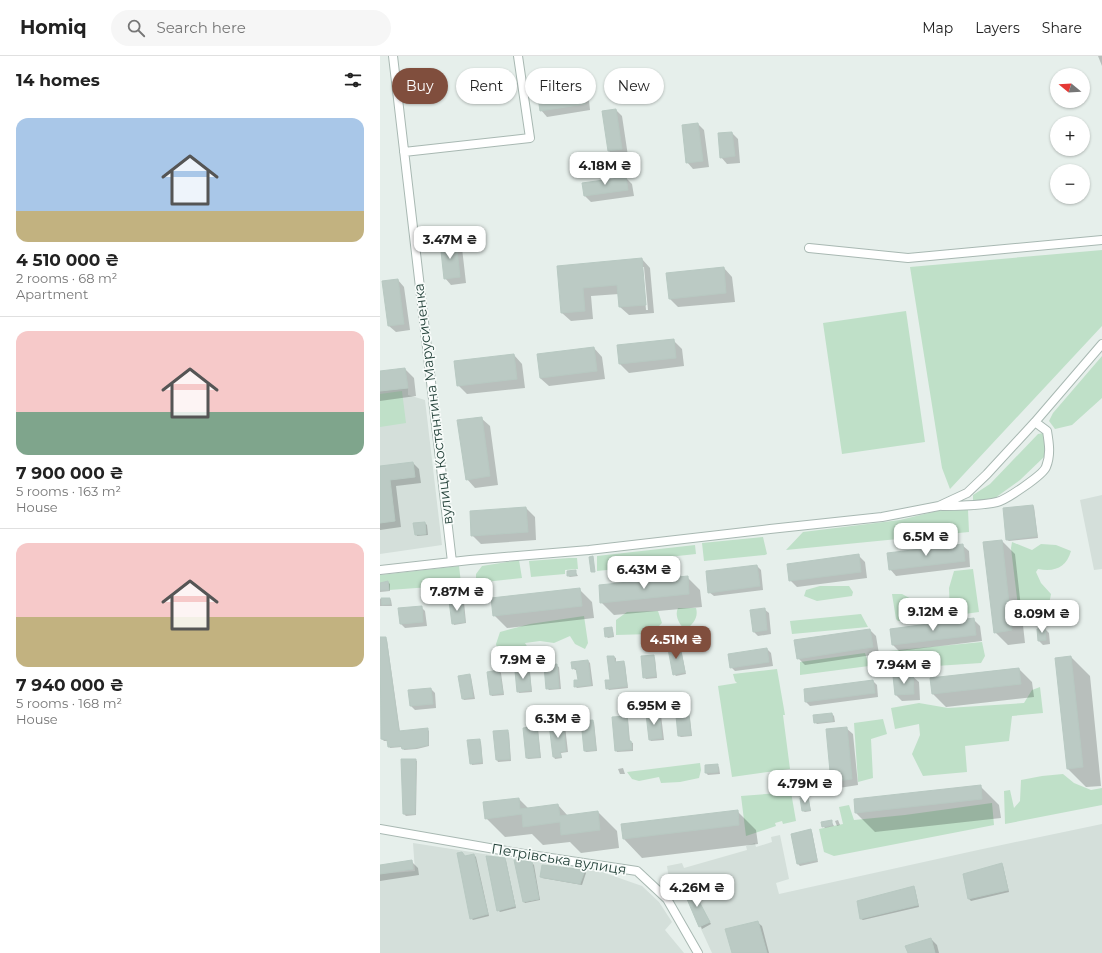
<!DOCTYPE html>
<html lang="en">
<head>
<meta charset="utf-8">
<style>
	body { margin:0; font-family:Montserrat,sans-serif; background:#f6f6f6; color:#222; height:100vh; display:flex; flex-direction:column; font-size:15px; white-space:nowrap }
	* { box-sizing:border-box; margin:0 }
	p { font-size:13px; color:#767676 }
	.icon { flex:none; width:22px; height:22px; fill:none; stroke:currentColor; stroke-width:2; stroke-linecap:round; stroke-linejoin:round }
	.map { position:relative; flex:1; overflow:hidden }
	.panel { display:flex; flex-direction:column; background:#fff; width:380px }
	.panel>* { flex:none }
	.banner { position:absolute; left:12px; top:12px; width:380px; height:36px; display:flex; gap:8px }
	.needle { width:26px; rotate:288deg }
	.buttons { position:absolute; left:670px; top:12px; display:grid; gap:8px }
	.buttons a { display:grid; place-items:center; width:40px; height:40px; border-radius:50%; background:#fff; box-shadow:0 1px 3px #0004; font-size:20px }
	.price { position:absolute; translate:-50% -34px; padding:0 9px; border-radius:8px; background:#fff; color:#222; font-size:13px; line-height:26px; filter:drop-shadow(0 1px 2px #0008) }
	.price::after { content:''; position:absolute; left:50%; top:24px; width:12px; height:9px; margin-left:-6px; background:inherit; clip-path:polygon(0 0,100% 0,50% 100%) }
	.price.selected { background:#804e3d; color:#fff }
	ul { padding:0; list-style:none }
	li { display:grid; align-content:center; gap:8px; height:212px; padding:0 16px }
	li+li { border-top:1px solid #e0e0e0 }
	li span { display:grid; place-items:center; height:124px; border-radius:12px; color:#555 }
	li>.icon { margin-inline-start:auto }
	span .icon { width:72px; height:72px; fill:#fffc; stroke-width:1 }
	li b { font-size:17px }
	h2 { display:flex; justify-content:space-between; align-items:center; height:48px; padding:0 16px; font-size:17px }
	.tag { padding:0 14px; border-radius:18px; background:#fff; box-shadow:0 1px 3px #0004; font-size:14px; line-height:36px }
	.tag.selected { background:#804e3d; color:#fff }
	header { display:flex; align-items:center; gap:24px; box-sizing:border-box; height:56px; padding:0 20px; background:#fff; border-bottom:1px solid #e0e0e0 }
	header strong { font-size:19px }
	nav { display:flex; gap:22px; margin-inline-start:auto; font-size:14px }
	.search { width:280px; height:36px; background:#f6f6f6; display:flex; align-items:center; gap:10px; box-sizing:border-box; padding:0 14px; border-radius:22px; color:#767676; font-size:15px }
	main { display:flex; flex:1; min-height:0 }
	.map>svg:first-child { display:block }
	.built { fill:#d4dfda }
	.green { fill:#bfe0c8 }
	.shadow { fill:#0003; fill-rule:evenodd }
	.building { fill:#bbcac4; stroke:#b8c9c2 }
	.lines { fill:none; stroke-linecap:round; stroke-linejoin:round }
	.minor-casing { stroke:#a8b8b2; stroke-width:10 }
	.minor { stroke:#fff; stroke-width:8 }
	.labels { text-anchor:middle; stroke-width:3.5; stroke-linejoin:round; paint-order:stroke }
	.street-label { font-size:14px; fill:#24423a; stroke:#f7fbf9 }
</style>
</head>
<body>
<header>
<strong>Homiq</strong>
<div class="search"><svg class="icon" aria-label="search" viewBox="0 0 24 24"><circle cx="10" cy="10" r="6"/><path d="M15 15l6 6"/></svg>Search here</div>
<nav><a>Map</a><a>Layers</a><a>Share</a></nav>
</header>
<main>
<section class="panel">
<h2>14 homes<svg class="icon" aria-label="filters" viewBox="0 0 24 24"><path d="M4 7h16M4 17h16"/><circle cx="9" cy="7" r="2"/><circle cx="15" cy="17" r="2"/></svg></h2>
<ul>
<li><span style="background:linear-gradient(#a9c7e8 75%,#c2b280 0)"><svg class="icon" aria-label="home" viewBox="0 0 24 24"><path d="M3 11l9-7 9 7M6 9v11h12V9"/></svg></span><div><b>4 510 000 ₴</b><p>2 rooms · 68 m²</p><p>Apartment</p></div></li>
<li><span style="background:linear-gradient(#f6c9c9 65%,#7fa58c 0)"><svg class="icon" aria-label="home" viewBox="0 0 24 24"><path d="M3 11l9-7 9 7M6 9v11h12V9"/></svg></span><div><b>7 900 000 ₴</b><p>5 rooms · 163 m²</p><p>House</p></div></li>
<li><span style="background:linear-gradient(#f6c9c9 60%,#c2b280 0)"><svg class="icon" aria-label="home" viewBox="0 0 24 24"><path d="M3 11l9-7 9 7M6 9v11h12V9"/></svg></span><div><b>7 940 000 ₴</b><p>5 rooms · 168 m²</p><p>House</p></div></li>
</ul>
</section>
<div class="map">
<svg width="722" height="897" viewBox="0 0 722 897">
	<rect width="100%" height="100%" fill="#e6efeb"/>
	<!-- built -->
	<path class="built" d="M28,332V339L45,344L62,489L0,498V335Z
		M722,439V513L714,514L700,444Z
		M722,768V897H332L304,836L291,827L288,817L287,810L302,807L304,812L367,794L366,790L375,787L376,791L392,786L391,781L400,779L409,823L396,827L399,838L598,794Z
		M33,787L222,816L262,830L279,846L292,866L285,874L304,897H0V818L35,815Z"/>
	<!-- green -->
	<path class="green" d="M722,194V270L570,433L562,412L530,211Z
		M526,255L545,386L462,398L443,267Z
		M722,300V342L692,369L675,373L669,365L673,357Z
		M22,335L26,367L0,371V338Z
		M663,377L667,391L664,401L640,424L615,442L593,445V439L610,428L658,378Z
		M565,453L588,454L589,476L406,494L423,476L520,464Z
		M383,481L387,498L385,499L324,505L322,487Z
		M632,486L652,494L661,488L676,489L691,495C686,512 675,516 658,513L656,516L661,527L671,538C668,554 667,560 654,570L640,567L631,492Z
		M315,489L316,498L270,503L266,510L217,515V500Z
		M189,502H197L198,513L185,514V518L151,521L149,505Z
		M139,504L142,522L96,527V518L102,510Z
		M79,510L81,527L78,529L9,534L8,526L0,527V519Z
		M593,513L599,556L570,560L569,532L574,515Z
		M440,530H469L473,536L472,540L437,545L424,540L426,534Z
		M512,538H522L546,551L558,553L560,561L518,565L516,563Z
		M298,552H316C319,562 312,569 305,574C300,569 294,560 298,552Z
		M278,555L282,567L271,578L236,579V564L247,556Z
		M481,558L488,571L412,578L410,565Z
		M204,560L208,587L205,593L195,588L190,580L174,587L160,585L145,587L156,605H120L116,588L120,576L150,568Z
		M602,586L605,600L601,607L511,613L509,595Z
		M485,597L489,610L420,619V606Z
		M397,613L405,659H403L410,713L352,721L338,630L357,627L355,625L353,618Z
		M660,631L663,657L632,660L629,685L585,690L587,716L543,720L532,698L540,679L539,668L515,673L511,652L539,647L568,652L644,647L652,634Z
		M503,663L507,678L491,683L493,722L478,726L474,667Z
		M320,707L321,714L319,722L300,726L281,727L279,721L259,725L252,723L247,716Z
		M683,718L694,727L711,734L722,732V749L625,768L624,735L630,734L634,752L640,745L641,724L662,720Z
		M411,736L416,765L403,768L402,765L395,767L396,770L366,780L361,740Z
		M612,747L614,769L454,800L444,796L439,773L463,768L459,751L469,749L474,764L525,759Z"/>
	<!-- shadow -->
	<path class="shadow" d="M718,0H722V10Z
		M201,29L208,35L210,54L167,61L161,54Z
		M236,54L242,60L248,100L235,101L229,95L223,55Z
		M318,68L324,74L329,111L313,113L307,106Z
		M352,77L358,83L360,107L347,108L341,101Z
		M246,122L252,128L254,140L211,146L205,140Z
		M75,186L82,192L86,227L71,229L65,222Z
		M262,203L270,212L274,257L249,259L240,251L239,238L211,240L213,263L191,265L182,257L178,211ZM262,211H264L268,254H266Z
		M344,212L352,221L355,246L298,251L290,243Z
		M18,224L24,231L30,274L16,276L9,270Z
		M293,284L302,293L304,310L249,317L240,308L238,290Z
		M214,292L222,301L225,323L169,330L160,322Z
		M134,299L142,308L145,332L87,338L78,329Z
		M25,313L34,322L36,340L0,345V316Z
		M101,362L110,370L118,429L95,432L87,423Z
		M33,407L39,413L41,427L16,430L21,471L0,474V411Z
		M653,450L654,451L658,482L629,485L627,484Z
		M146,452L155,461L156,484L101,488L92,479Z
		M45,467L47,469L48,479L37,480L36,478Z
		M622,485L635,498L645,587L628,589L615,576Z
		M582,489L589,495L590,511L516,520L510,513Z
		M478,499L485,506L487,522L417,531L410,524Z
		M377,510L381,514L383,534L334,540L329,536Z
		M195,515L198,520L190,521L188,520Z
		M307,521L320,534L322,551L234,559L221,546Z
		M8,526L10,528V535L0,536V528Z
		M199,533L212,546L214,562L127,572L114,559Z
		M0,543H10L11,544L12,550H0Z
		M82,545L84,546L86,567L74,569L73,567Z
		M41,551L45,555L47,570L25,572L21,568Z
		M384,553L389,557L391,578L378,580L374,576Z
		M593,563L600,570L602,585L519,595L513,589L511,573Z
		M231,572L233,574L234,581L228,582L226,580Z
		M665,573L669,577L670,588L663,589L659,585L658,574Z
		M490,574L496,580L499,598L425,609L418,602Z
		M0,582H5L7,584L20,676L47,673L49,675V690L37,693L24,694L22,691L10,692L9,690L8,685H4L2,683Z
		M299,591L301,593L306,618L296,620L294,618Z
		M387,593L391,597L393,610L355,615L351,611Z
		M273,600L275,602L277,622L266,623L264,621Z
		M234,601L236,602V607L243,606L245,608L248,632L229,634L227,632L231,624Z
		M691,601L710,620L721,730L706,731L687,712Z
		M208,605L210,607L213,630L197,632L195,630L199,625L198,614H195L193,612Z
		M177,610L179,611L181,633L169,634L167,632Z
		M639,613L652,626L654,641L566,651L553,638L551,623Z
		M149,614L150,616L152,636L139,637L138,635Z
		M119,615L121,617L124,639L112,640L111,639Z
		M90,619L91,621L95,643L84,644L83,643Z
		M532,620L539,626L540,644L522,645L516,639Z
		M493,625L497,629L498,641L430,650L426,646Z
		M51,633L55,637L56,652L35,654L31,650Z
		M279,658L281,659L284,684L271,685L270,684Z
		M452,658L454,660L455,666L437,668L435,666Z
		M309,660L310,662L312,680L301,681L299,680Z
		M246,661L248,663L250,686L253,687V695L237,696L236,694Z
		M212,665L214,666L217,695L206,696L205,695Z
		M183,668L185,670L188,696L181,697L182,702L175,703L174,701Z
		M156,671L158,673L161,702L148,703L147,702Z
		M466,672L473,678L478,729L459,732L452,725Z
		M127,675L129,677L131,705L118,706L117,704Z
		M99,684L101,686L103,708L92,709L91,707Z
		M35,704L37,705L36,759L26,760L24,758Z
		M337,709L339,711L340,718L328,719L326,717V710Z
		M243,712L245,718H240L238,713Z
		M600,730L619,749L621,762L495,776L476,757Z
		M427,742L429,744L431,755L425,756L423,755Z
		M139,743L149,753L178,749L188,760L218,756L237,775L239,792L201,797L190,786L163,789L152,778L125,781L106,762Z
		M357,755L376,774L378,788L262,802L244,783Z
		M458,764L460,769L457,770L455,765Z
		M451,765L454,770L445,772L443,770Z
		M430,775L432,776L438,806L420,810L418,808L412,778Z
		M94,799L96,801L109,860L93,864L91,862L85,801Z
		M125,803L126,805L136,852L120,856L118,854Z
		M32,806L38,812L39,819L0,825V810Z
		M152,807L154,809L160,844L145,847L144,846Z
		M622,808L623,810L629,836L591,845L589,843L585,819Z
		M204,815L206,817L202,829L162,822L161,820Z
		M533,831L535,833L539,851L483,864L481,863Z
		M312,833L331,868L322,873L305,836Z
		M377,866L382,870L389,897H353Z
		M551,883L557,889L559,897H529Z"/>
	<!-- building -->
	<path class="building" d="M202,28L205,48L160,55L157,35Z
		M236,53L242,93L228,95L222,55Z
		M318,67L323,105L306,107L302,69Z
		M352,76L355,100L340,102L338,77Z
		M246,121L248,134L204,140L202,127Z
		M76,185L80,221L64,223L60,186Z
		M262,202L266,249L239,251L237,229L203,232L205,255L181,257L177,210Z
		M344,211L346,237L289,243L286,217Z
		M18,223L24,268L8,270L2,225Z
		M294,283L296,302L239,308L237,289Z
		M214,291L217,315L160,322L157,298Z
		M134,298L137,323L77,330L74,305Z
		M25,312L28,332L0,335V315Z
		M102,361L110,420L86,424L77,364Z
		M33,406L35,421L10,424L15,465L0,467V410Z
		M653,449L657,480L626,484L623,452Z
		M146,451L148,476L91,480L90,455Z
		M45,466L46,478L35,479L33,467Z
		M622,484L632,574L614,577L603,486Z
		M583,488L585,505L509,514L507,497Z
		M479,498L481,516L409,525L407,508Z
		M213,500L215,516H211L209,501Z
		M377,509L380,530L328,537L326,515Z
		M196,514V519L187,520V515Z
		M308,520L309,538L220,547L219,529Z
		M8,525L9,534H0V527Z
		M200,532L202,550L113,560L111,542Z
		M1,542H10V548L2,549Z
		M82,544L85,566L72,568L69,545Z
		M42,550L43,566L20,568L18,552Z
		M385,552L387,574L373,576L370,554Z
		M594,562L596,579L512,589L510,573Z
		M232,571L233,580L225,581L224,572Z
		M665,572L666,584L658,585L657,573Z
		M490,573L493,591L417,603L414,584Z
		M0,581H6L19,675L48,672V689L35,692L22,693L21,690L8,691L7,684L1,683Z
		M300,590L305,616L293,619L288,593Z
		M387,592L389,606L350,612L348,598Z
		M274,599L276,620L263,622L261,600Z
		M227,600H234L235,606L244,605L247,630L226,633L225,624H230Z
		M691,600L703,711L687,713L675,602Z
		M208,604L211,629L194,631V624H198L196,612L192,613L191,606Z
		M177,608L179,632L166,633L164,610Z
		M639,612L641,628L552,638L550,622Z
		M149,613L151,634L137,636L135,615Z
		M119,614L123,637L110,639L107,616Z
		M90,618L93,641L82,643L78,620Z
		M533,619L534,638L515,639L513,620Z
		M493,624L495,637L425,646L424,633Z
		M51,632L53,648L30,650L28,634Z
		M279,657L282,682L269,684L266,658Z
		M452,657L453,665L434,667L433,659Z
		M309,659L311,679L298,680L296,660Z
		M247,660L249,685H251L252,693L235,695L232,661Z
		M213,664L216,694L204,695L201,665Z
		M183,667L186,695L180,696L181,701H173L169,668Z
		M157,670L160,701L146,702L143,672Z
		M467,671L472,723L451,726L446,673Z
		M128,674L130,703L116,704L113,675Z
		M100,683L102,706L90,708L87,684Z
		M21,703H36L35,758H23Z
		M338,708V716L325,717V709Z
		M601,729L602,743L475,757L474,743Z
		M428,741L430,754L422,755L420,742Z
		M139,742L140,753L178,748L180,760L218,755L220,774L181,779L180,766L143,771L142,758L105,763L103,746Z
		M358,754L359,769L243,783L241,768Z
		M452,764V769L442,771L441,766Z
		M431,773L437,804L417,808L411,778Z
		M82,796L85,800L94,798L108,858L90,863L77,797Z
		M106,800L125,802L135,850L117,855Z
		M32,804L33,813L0,818V809Z
		M134,804L152,806L159,843L143,846Z
		M622,807L628,834L588,843L583,818Z
		M162,809L205,814L200,828L160,821Z
		M534,830L538,849L480,863L477,845Z
		M312,832L330,866L319,871L304,836Z
		M378,865L387,897H352L345,873Z
		M551,882L555,897H528L525,890Z"/>
	<g class="lines">
		<!-- minor casing -->
		<g class="minor-casing">
			<path id="minor" d="M13,0L72,506
				M24,96L150,82L138,0
				M429,192L528,202L722,184
				M562,450C580,450 599,450 617,446C626,444 663,419 666,411C671,399 669,387 667,375L655,366
				M0,514L90,504L209,494L390,473L502,461L559,450L587,437L607,418L655,366L722,288
				M0,773L144,798L257,815L287,843L318,897"/>
		</g>
		<!-- minor -->
		<use href="#minor" class="minor"/>
	</g>
	<g class="labels">
		<!-- street labels -->
		<g class="street-label">
			<text transform="translate(53 348) rotate(-97)" y="5">вулиця Костянтина Марусиченка</text>
			<text transform="translate(179 803) rotate(9)" y="5">Петрівська вулиця</text>
		</g>
	</g>
</svg>
<div class="buttons">
<a><svg class="needle" viewBox="-14 -14 28 28"><path d="M0-13l5 13h-10z" fill="#e53935"/><path d="M0 13l5-13h-10z" fill="#767676"/></svg></a>
<a>+</a>
<a>−</a>
</div>
<b class="price" style="left:225px;top:130px">4.18M ₴</b>
<b class="price" style="left:70px;top:204px">3.47M ₴</b>
<b class="price" style="left:546px;top:501px">6.5M ₴</b>
<b class="price" style="left:264px;top:534px">6.43M ₴</b>
<b class="price" style="left:77px;top:556px">7.87M ₴</b>
<b class="price" style="left:553px;top:576px">9.12M ₴</b>
<b class="price" style="left:662px;top:578px">8.09M ₴</b>
<b class="price selected" style="left:296px;top:604px">4.51M ₴</b>
<b class="price" style="left:143px;top:624px">7.9M ₴</b>
<b class="price" style="left:524px;top:629px">7.94M ₴</b>
<b class="price" style="left:274px;top:670px">6.95M ₴</b>
<b class="price" style="left:178px;top:683px">6.3M ₴</b>
<b class="price" style="left:425px;top:748px">4.79M ₴</b>
<b class="price" style="left:317px;top:852px">4.26M ₴</b>
<div class="banner">
<a class="tag selected">Buy</a>
<a class="tag">Rent</a>
<a class="tag">Filters</a>
<a class="tag">New</a>
</div>
</div>
</main>
</body>
</html>
